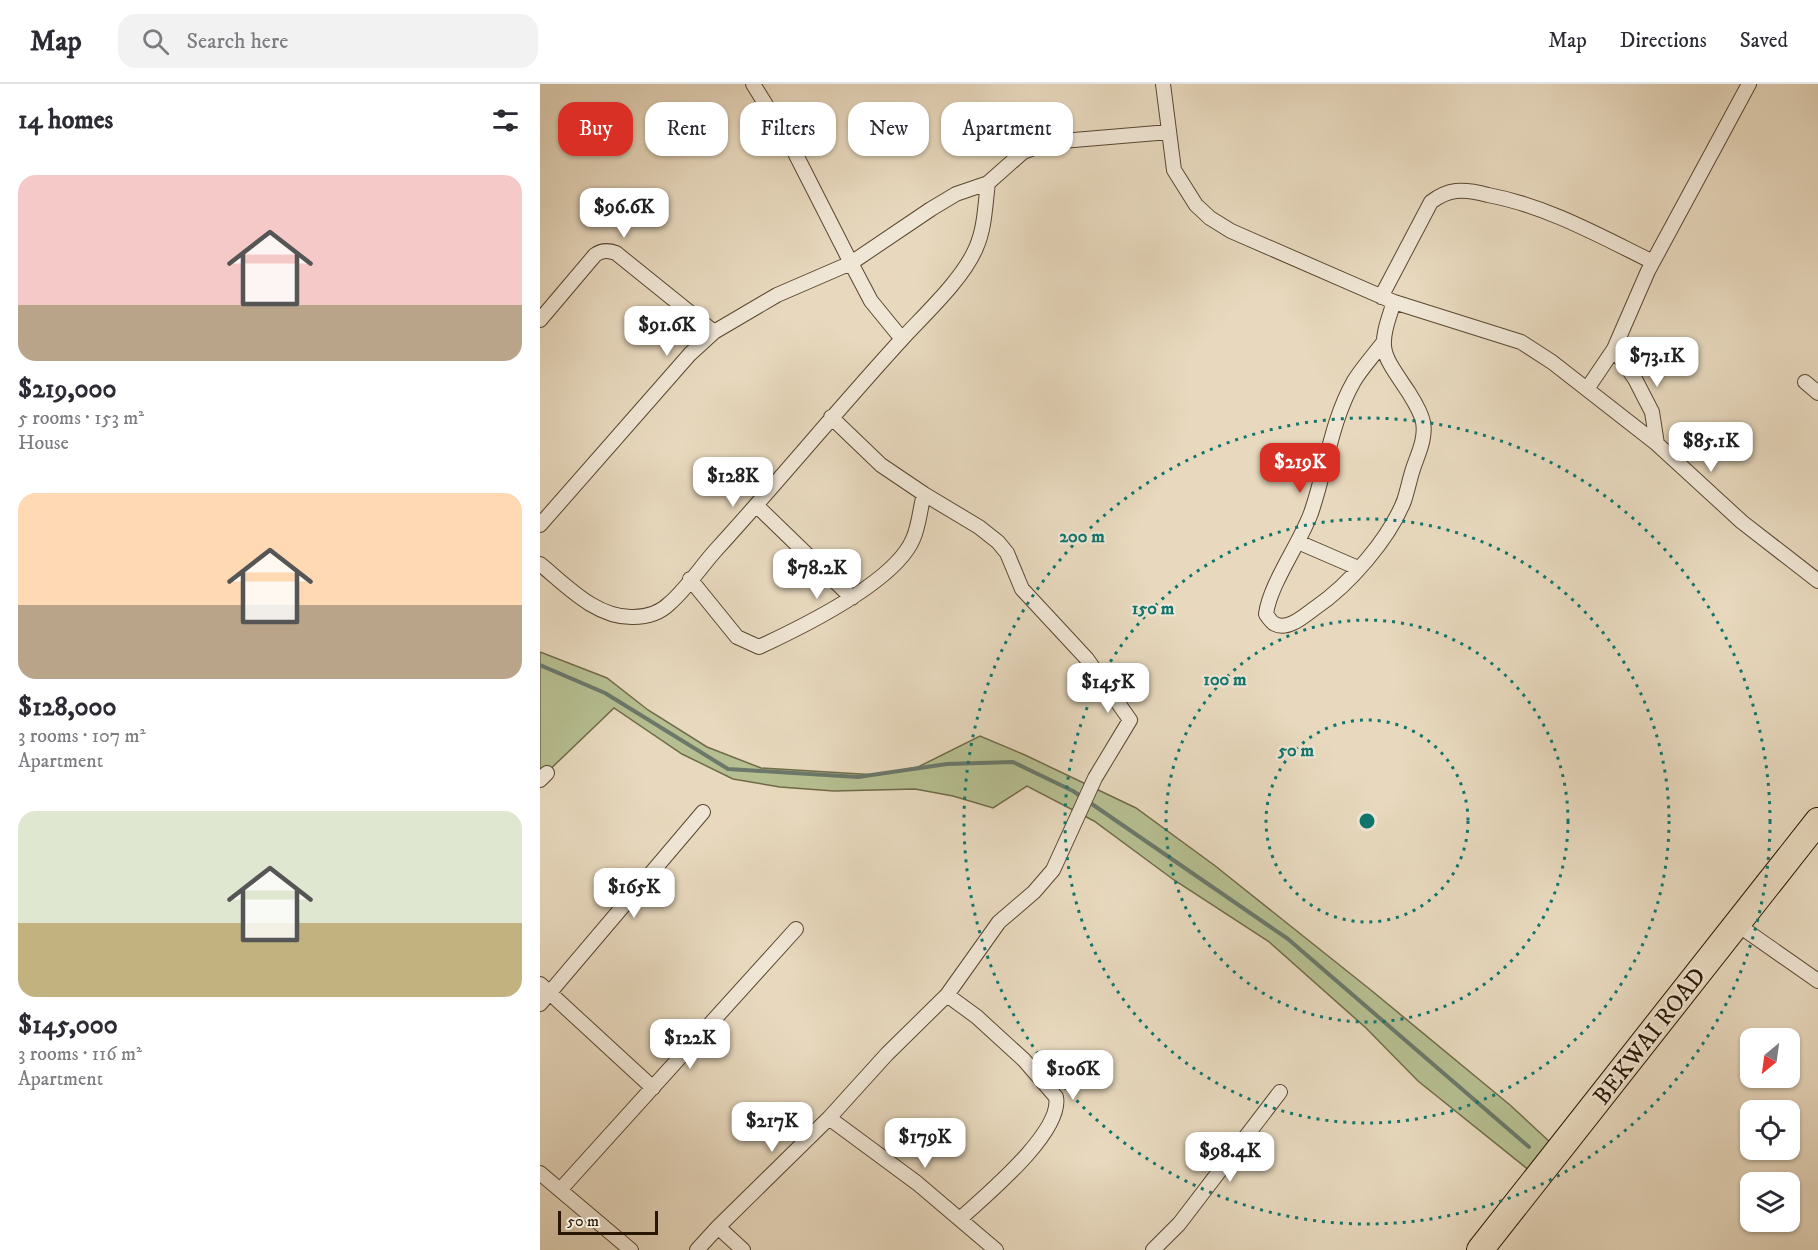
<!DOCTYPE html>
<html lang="en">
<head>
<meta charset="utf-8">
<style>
	body { margin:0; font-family:"IM FELL DW Pica",serif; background:#f2f2f3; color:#2b2b33; height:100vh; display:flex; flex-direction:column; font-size:22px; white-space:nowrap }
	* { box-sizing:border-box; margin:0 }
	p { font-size:20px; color:#7c7c81 }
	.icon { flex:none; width:33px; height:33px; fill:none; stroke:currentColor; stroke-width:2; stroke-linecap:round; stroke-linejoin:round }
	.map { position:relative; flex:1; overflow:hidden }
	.side { display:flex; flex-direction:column; background:#fff; width:540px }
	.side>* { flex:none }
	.banner { position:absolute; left:18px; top:18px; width:570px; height:54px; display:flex; gap:12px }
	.needle { width:39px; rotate:209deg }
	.buttons { position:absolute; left:1200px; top:944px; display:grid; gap:12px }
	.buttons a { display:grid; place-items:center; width:60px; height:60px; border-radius:12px; background:#fff; box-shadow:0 2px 4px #0004; font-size:30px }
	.scale { position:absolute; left:18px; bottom:15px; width:100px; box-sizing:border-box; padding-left:6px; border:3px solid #291601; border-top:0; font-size:16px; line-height:21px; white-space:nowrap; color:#291601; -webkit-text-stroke:4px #f0e6d5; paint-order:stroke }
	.price { position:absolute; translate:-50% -51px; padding:0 14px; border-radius:12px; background:#fff; color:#222; font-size:20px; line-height:39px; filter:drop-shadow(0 2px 3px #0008) }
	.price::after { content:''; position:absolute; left:50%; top:36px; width:18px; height:14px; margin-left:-9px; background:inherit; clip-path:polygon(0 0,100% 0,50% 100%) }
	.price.on { background:#d93025; color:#fff }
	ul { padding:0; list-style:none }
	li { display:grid; align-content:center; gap:12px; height:318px; padding:0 18px }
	li span { display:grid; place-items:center; height:186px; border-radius:18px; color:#555 }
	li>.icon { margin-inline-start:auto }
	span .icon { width:108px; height:108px; fill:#fffc; stroke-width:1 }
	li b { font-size:26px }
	h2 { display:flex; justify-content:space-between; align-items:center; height:72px; padding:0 18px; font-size:26px }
	.tag { padding:0 21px; border-radius:18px; background:#fff; box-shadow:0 2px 4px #0004; font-size:21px; line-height:54px }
	.tag.on { background:#d93025; color:#fff }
	header { display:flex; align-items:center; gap:36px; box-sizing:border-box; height:84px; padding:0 30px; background:#fff; border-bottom:2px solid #e1e1e2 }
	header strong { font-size:28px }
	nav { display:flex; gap:33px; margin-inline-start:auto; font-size:21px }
	.search { width:420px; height:54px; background:#f2f2f3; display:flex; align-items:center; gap:15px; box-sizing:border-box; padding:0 21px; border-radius:18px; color:#7c7c81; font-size:22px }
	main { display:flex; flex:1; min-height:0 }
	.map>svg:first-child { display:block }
	.green { fill:#b6bf91; stroke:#706a49; stroke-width:1.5 }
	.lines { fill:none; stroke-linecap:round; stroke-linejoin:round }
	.stream { stroke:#6b786a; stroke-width:4 }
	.street-casing { stroke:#594730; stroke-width:16 }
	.highway-casing { stroke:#291601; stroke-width:28 }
	.street { stroke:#f0e6d5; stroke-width:14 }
	.highway { stroke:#e8d9be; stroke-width:26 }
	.ring { fill:none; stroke:#0f766e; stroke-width:3; stroke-dasharray:3 6 }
	.labels { text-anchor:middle; stroke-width:4.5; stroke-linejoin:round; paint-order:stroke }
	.street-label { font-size:24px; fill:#291601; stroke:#f0e6d5 }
	.centre { fill:#0f766e; stroke:#f0e6d5; stroke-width:3 }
	.ring-label { font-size:18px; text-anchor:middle; font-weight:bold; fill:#0f766e; stroke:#f0e6d5; stroke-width:4.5; stroke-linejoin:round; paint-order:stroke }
</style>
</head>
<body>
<header>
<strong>Map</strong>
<div class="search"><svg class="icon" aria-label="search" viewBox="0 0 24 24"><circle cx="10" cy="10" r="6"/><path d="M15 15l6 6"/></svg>Search here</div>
<nav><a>Map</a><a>Directions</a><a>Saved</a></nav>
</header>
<main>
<section class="side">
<h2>14 homes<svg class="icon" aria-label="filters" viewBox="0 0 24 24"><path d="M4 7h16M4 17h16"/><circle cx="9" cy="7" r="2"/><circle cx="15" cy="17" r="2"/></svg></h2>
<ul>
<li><span style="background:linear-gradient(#f6c9c9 70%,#b9a48a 0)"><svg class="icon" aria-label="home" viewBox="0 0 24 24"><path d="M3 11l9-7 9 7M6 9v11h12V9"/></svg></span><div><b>$219,000</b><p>5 rooms · 153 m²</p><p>House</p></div></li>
<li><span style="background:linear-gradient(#ffd9b3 60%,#b9a48a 0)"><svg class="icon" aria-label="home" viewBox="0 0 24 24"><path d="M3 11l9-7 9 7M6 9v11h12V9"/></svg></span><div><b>$128,000</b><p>3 rooms · 107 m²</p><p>Apartment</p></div></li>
<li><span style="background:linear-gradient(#dfe7d0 60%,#c2b280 0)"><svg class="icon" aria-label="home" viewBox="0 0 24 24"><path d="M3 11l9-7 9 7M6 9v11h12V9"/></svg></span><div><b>$145,000</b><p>3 rooms · 116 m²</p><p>Apartment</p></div></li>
</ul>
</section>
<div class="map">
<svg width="1278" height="1166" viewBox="0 0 1278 1166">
	<rect width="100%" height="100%" fill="#e8d9be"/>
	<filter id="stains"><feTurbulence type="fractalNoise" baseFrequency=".00333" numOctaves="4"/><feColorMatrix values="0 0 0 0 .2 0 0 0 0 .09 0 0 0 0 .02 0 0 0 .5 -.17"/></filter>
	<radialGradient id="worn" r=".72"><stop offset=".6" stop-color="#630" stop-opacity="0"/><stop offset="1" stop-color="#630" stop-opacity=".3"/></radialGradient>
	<!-- green -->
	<path class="green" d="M0,568L67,594L108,626L167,663L221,684L337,691L378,683L440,652L485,671L596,724L674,781L832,907L970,1021L1011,1059L990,1087L878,997L826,944L728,857L634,796L554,737L487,702L453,724L413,712L375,705L294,707L240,703L193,695L142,670L74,624L0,695Z"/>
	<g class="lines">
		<!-- stream -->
		<path class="stream" d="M0,581L65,609L188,685L318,693L407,680L473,678L533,707L748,855L989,1063"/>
		<!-- street casing -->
		<g class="street-casing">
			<path id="street" d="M623,0L634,86L656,121L670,134L691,147L854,218L981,258L1012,278L1117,360L1202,438L1278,497
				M448,99C445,121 445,144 436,164C423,195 385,230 362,255L331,217L311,179L391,125L416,110L448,99L483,68L510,58L629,48
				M841,213L891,118C899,112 906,108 916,107C927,106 937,108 948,111C1007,122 1060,152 1113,178
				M0,236L55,171C62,166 68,166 76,169L174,248
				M842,260C833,272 822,284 814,297C791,337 786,386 771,429C759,461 730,500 726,530C728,533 732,539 735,540C748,547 765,531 775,524C809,501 849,455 864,417C868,405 870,393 874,382C879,368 886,353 883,338C881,328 874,317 869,309C841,267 837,267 854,218
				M1074,265L1095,295L1112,328L1117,360
				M1265,298L1278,309
				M1047,305L1074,265L1108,187L1209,0
				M217,422L312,514
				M0,441L150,270L174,248L237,211L311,179L252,63L213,0
				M758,458L818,484
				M0,480C27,502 56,534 93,533C106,533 120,529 130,519C147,504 160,484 175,467C238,398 298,325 362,255
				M150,495L197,553L219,563C260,544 355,498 373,455C379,442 380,425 384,410
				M0,696L7,689
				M1198,841L1278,897
				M0,900L113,1004
				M407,911L437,933L484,976L516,1013C523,1048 445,1112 420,1135
				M0,920L163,728
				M289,1034L377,1099L456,1166
				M0,1089L91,1166
				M20,1106L256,845
				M157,1166L178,1143
				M203,1166L178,1143L289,1034L347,970L407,911L459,838L494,808L513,786L555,694L590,636L547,575L482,505L467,469L458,458L439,443L384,410L341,381L291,333
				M613,1166L639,1140L740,1008"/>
		</g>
		<!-- highway casing -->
		<g class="highway-casing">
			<path id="highway" d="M940,1166L1278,737"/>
		</g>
		<!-- street -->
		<use href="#street" class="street"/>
		<!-- highway -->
		<use href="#highway" class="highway"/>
	</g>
	<!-- distance rings -->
	<g class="ring">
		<circle cx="827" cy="737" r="101"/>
		<circle cx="827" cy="737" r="201"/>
		<circle cx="827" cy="737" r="302"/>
		<circle cx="827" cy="737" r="403"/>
	</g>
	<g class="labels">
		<!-- street labels -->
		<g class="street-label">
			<text transform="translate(1109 952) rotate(-52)" y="8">BEKWAI ROAD</text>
		</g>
	</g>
	<circle cx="827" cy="737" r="9" class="centre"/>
	<g class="ring-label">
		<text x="542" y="458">200 m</text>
		<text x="613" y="530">150 m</text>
		<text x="685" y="601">100 m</text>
		<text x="756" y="672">50 m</text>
	</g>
	<rect width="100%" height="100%" filter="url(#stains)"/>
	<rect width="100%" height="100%" fill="url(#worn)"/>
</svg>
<div class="buttons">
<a><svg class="needle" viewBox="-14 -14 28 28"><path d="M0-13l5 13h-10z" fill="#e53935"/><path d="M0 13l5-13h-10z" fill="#7c7c81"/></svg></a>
<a><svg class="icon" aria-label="locate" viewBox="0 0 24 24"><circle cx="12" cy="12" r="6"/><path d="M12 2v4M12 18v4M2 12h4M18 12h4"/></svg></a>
<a><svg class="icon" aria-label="layers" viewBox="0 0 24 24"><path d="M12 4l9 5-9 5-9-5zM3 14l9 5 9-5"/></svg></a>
</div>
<div class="scale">50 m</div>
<b class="price" style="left:84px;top:155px">$96.6K</b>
<b class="price" style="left:127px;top:273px">$91.6K</b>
<b class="price" style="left:1117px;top:304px">$73.1K</b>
<b class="price" style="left:1171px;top:389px">$85.1K</b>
<b class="price on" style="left:760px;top:410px">$219K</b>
<b class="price" style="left:193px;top:424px">$128K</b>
<b class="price" style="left:277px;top:516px">$78.2K</b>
<b class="price" style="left:568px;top:630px">$145K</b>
<b class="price" style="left:94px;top:835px">$165K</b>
<b class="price" style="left:150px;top:986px">$122K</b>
<b class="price" style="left:533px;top:1017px">$106K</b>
<b class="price" style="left:232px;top:1069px">$217K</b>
<b class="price" style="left:385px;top:1085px">$179K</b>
<b class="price" style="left:690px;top:1099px">$98.4K</b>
<div class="banner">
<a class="tag on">Buy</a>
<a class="tag">Rent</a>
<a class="tag">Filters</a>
<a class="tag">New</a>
<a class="tag">Apartment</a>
</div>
</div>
</main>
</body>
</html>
